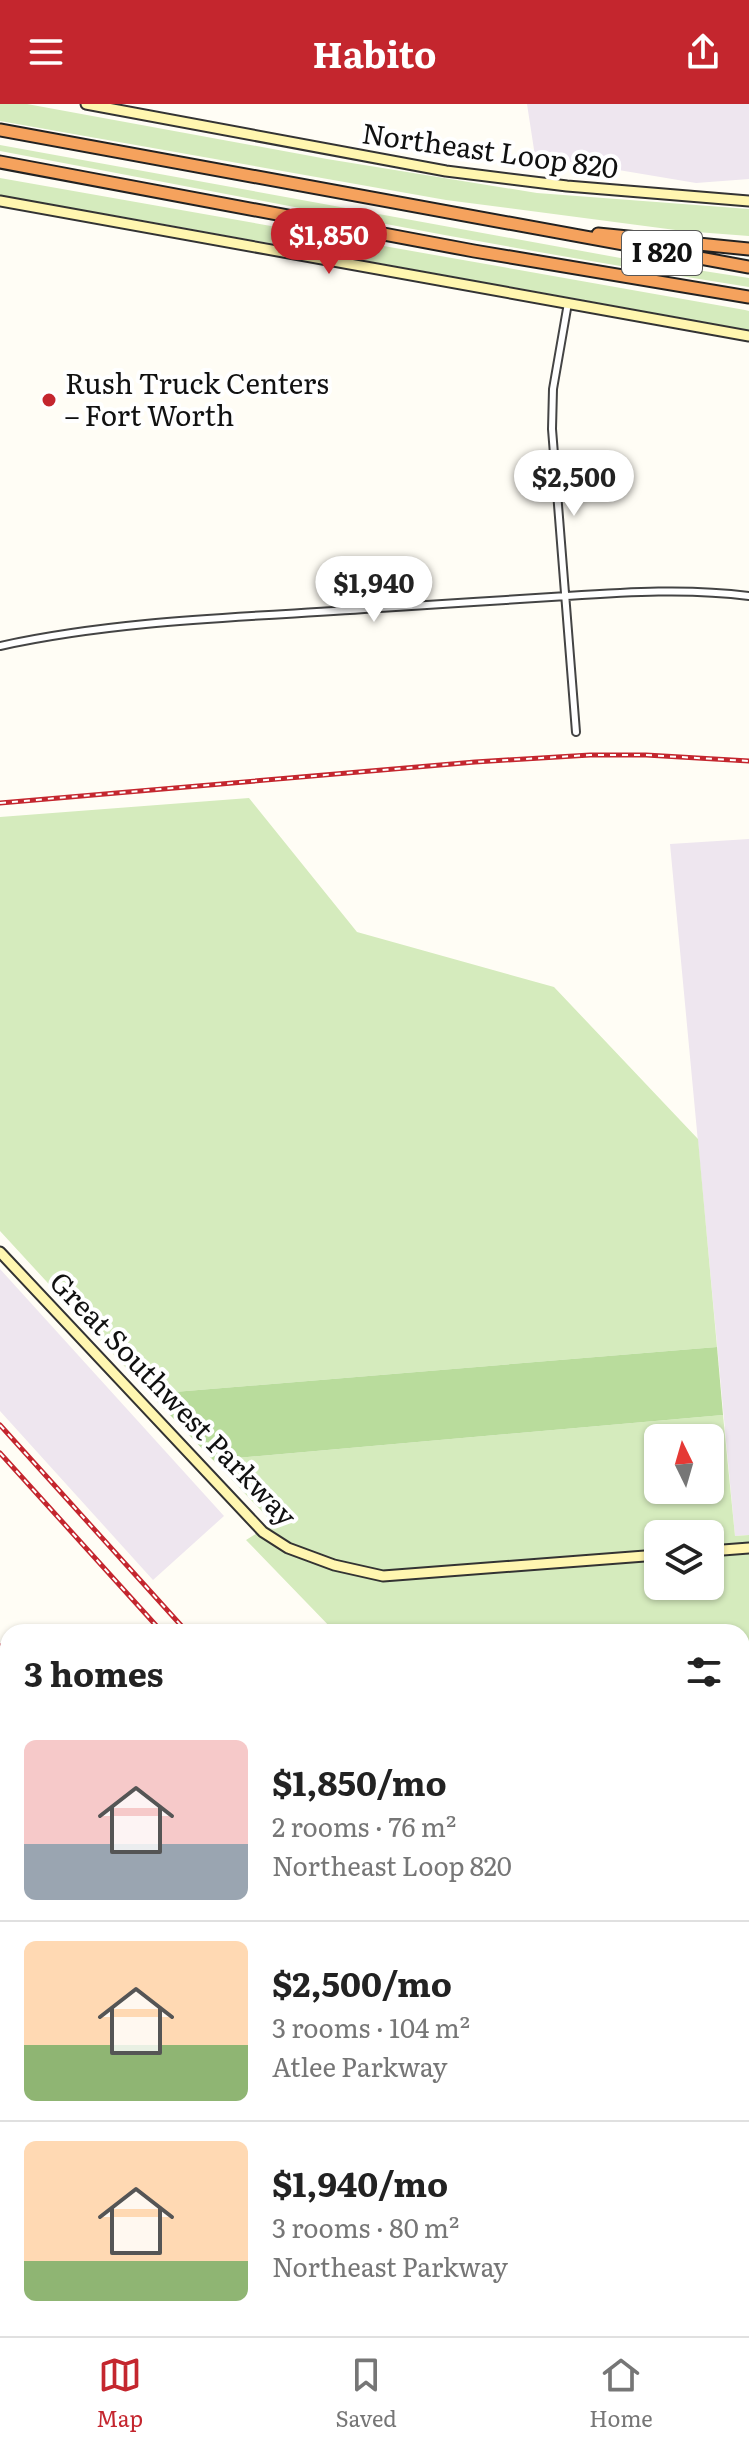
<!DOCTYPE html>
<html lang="en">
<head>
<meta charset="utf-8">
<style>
	body { margin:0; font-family:Literata,serif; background:#f6f6f6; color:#222; height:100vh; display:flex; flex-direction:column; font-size:30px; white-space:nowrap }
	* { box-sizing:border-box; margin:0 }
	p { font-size:26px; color:#767676 }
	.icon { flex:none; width:44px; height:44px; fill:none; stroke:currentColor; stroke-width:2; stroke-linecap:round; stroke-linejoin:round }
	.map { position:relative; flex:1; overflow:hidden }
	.drawer { position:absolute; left:0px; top:1520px; width:750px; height:712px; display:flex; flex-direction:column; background:#fff; border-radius:24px 24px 0 0; box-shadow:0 2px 6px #0004 }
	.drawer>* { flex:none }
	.needle { width:52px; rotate:355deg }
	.buttons { position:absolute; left:644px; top:1320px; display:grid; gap:16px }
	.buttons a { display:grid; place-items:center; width:80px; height:80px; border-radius:12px; background:#fff; box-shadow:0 2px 6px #0004; font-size:40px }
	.price { position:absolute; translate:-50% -68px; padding:0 18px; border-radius:28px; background:#fff; color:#222; font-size:26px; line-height:52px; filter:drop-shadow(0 2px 4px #0008) }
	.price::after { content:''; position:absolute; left:50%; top:48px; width:24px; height:18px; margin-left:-12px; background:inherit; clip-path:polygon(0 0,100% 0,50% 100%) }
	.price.on { background:#c4262e; color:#fff }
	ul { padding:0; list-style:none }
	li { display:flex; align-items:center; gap:24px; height:200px; padding:0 24px }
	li+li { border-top:2px solid #e0e0e0 }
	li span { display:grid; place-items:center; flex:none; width:224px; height:160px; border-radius:12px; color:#555 }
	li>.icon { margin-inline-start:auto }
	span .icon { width:96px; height:96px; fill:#fffc; stroke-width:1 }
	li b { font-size:34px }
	h2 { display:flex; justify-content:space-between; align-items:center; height:96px; padding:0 24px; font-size:34px }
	header { display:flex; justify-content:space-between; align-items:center; height:104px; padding:0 24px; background:#c4262e; color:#fff; font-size:36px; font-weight:700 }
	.tabs { display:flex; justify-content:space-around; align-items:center; height:112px; border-top:2px solid #e0e0e0; background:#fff; font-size:22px; color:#767676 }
	.tabs a { display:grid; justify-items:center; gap:4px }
	.tabs .on { color:#c4262e }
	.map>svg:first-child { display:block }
	.industrial { fill:#eee6ef }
	.green { fill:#d5ebbd; fill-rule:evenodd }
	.forest { fill:#b9dc9c }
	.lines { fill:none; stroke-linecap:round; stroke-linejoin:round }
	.street-casing { stroke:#444; stroke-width:10 }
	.secondary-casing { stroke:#333; stroke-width:13 }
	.highway-casing { stroke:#222; stroke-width:15 }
	.street { stroke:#fff; stroke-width:6 }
	.secondary { stroke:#fff6b0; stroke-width:9 }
	.highway { stroke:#f5a25d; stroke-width:11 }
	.rail-casing { stroke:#c4262e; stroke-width:5 }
	.rail { stroke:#fff; stroke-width:2; stroke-dasharray:6; stroke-linecap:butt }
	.poi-dot { fill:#c4262e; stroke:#fff; stroke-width:3 }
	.labels { text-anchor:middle; stroke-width:8; stroke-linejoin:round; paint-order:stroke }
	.shield { fill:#fff; stroke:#585858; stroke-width:2 }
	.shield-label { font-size:26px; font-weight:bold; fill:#111 }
	.street-label { font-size:28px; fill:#111; stroke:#fff }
	.poi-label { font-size:28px; fill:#111; stroke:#fff; text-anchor:start }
</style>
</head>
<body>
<header><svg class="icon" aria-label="menu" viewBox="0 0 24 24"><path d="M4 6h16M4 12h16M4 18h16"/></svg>Habito<svg class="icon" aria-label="share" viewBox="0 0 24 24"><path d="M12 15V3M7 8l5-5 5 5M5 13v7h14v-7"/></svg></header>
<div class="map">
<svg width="749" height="2232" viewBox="0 0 749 2232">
	<rect width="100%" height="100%" fill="#fffdf5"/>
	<!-- industrial -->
	<path class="industrial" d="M527,0H749V75L696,79L535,52Z
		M749,735V1431L735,1432L670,740Z
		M0,1165L224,1412L153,1476L0,1307Z"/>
	<!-- green -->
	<path class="green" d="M0,0H27L327,55L537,89L749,105V132L683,127L446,96L0,17Z
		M0,41L626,155L749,174V183C498,144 250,94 0,47Z
		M0,74L745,206L749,207V226L125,113L0,93Z
		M249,694L357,828L554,883L698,1035L717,1243L150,1290L0,1127V713Z
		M723,1311L735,1432L749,1431V1901L742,1902V1528H335L246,1436L273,1419L213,1356ZM658,1334H710V1386H658ZM658,1430H710V1482H658Z"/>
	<!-- forest -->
	<path class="forest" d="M717,1243L723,1311L213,1356L150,1290Z"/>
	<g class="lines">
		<!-- street casing -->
		<g class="street-casing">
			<path id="street" d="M568,199L553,285L552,325L576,628
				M0,542C122,515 255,513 380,504C442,500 505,496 567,492C628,488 689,484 749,492
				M742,1946L749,1954"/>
		</g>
		<!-- secondary casing -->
		<g class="secondary-casing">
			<path id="secondary" d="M86,0L446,67L567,82L749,97
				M0,97L749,232
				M0,1148L263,1428L288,1444L334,1461L383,1472L658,1451
				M710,1447L749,1444
				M742,2195H749
				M742,2207H749
				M332,2232L379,2224
				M430,2232L532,2224"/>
		</g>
		<!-- highway casing -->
		<g class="highway-casing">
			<path id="highway" d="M0,26L749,163
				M0,58L474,147L749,193
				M598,130L749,145"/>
		</g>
		<!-- street -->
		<use href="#street" class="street"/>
		<!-- secondary -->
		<use href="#secondary" class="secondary"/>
		<!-- highway -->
		<use href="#highway" class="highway"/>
		<!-- rail casing -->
		<g class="rail-casing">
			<path id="rail" d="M0,699L475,658L590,651H646L749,657
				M0,1321L187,1528
				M0,1349L162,1528
				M0,1542L8,1552
				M0,1624L8,1633
				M742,1927L749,1926
				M661,2224L668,2232
				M414,2232V2224"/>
		</g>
		<!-- rail -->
		<use href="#rail" class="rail"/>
	</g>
	<!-- markers -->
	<circle class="poi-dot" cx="49" cy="296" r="8"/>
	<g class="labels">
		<!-- shield labels -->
		<rect class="shield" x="622" y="127" width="80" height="44" rx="6"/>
		<g class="shield-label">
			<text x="662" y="158">I 820</text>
		</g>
		<!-- street labels -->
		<g class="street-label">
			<text transform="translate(490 47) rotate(8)" y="10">Northeast Loop 820</text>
			<text transform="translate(173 1295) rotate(46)" y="10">Great Southwest Parkway</text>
		</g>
		<!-- poi labels -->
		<g class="poi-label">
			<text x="65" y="290">Rush Truck Centers<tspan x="65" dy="32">– Fort Worth</tspan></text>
		</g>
	</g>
</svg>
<div class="buttons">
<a><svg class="needle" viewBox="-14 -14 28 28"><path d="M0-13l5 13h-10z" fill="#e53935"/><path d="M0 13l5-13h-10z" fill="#767676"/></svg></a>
<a><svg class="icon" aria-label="layers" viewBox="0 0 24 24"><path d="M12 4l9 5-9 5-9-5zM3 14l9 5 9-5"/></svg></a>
</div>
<b class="price on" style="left:329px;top:172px">$1,850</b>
<b class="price" style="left:574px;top:414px">$2,500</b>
<b class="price" style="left:374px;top:520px">$1,940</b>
<section class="drawer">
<h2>3 homes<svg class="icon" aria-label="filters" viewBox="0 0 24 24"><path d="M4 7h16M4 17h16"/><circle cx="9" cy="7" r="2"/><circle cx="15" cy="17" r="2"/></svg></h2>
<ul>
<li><span style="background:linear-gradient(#f6c9c9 65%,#9aa5b1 0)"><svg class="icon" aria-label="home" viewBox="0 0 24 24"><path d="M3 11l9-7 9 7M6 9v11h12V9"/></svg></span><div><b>$1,850/mo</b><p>2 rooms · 76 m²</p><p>Northeast Loop 820</p></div></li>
<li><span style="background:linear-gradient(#ffd9b3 65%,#8fb573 0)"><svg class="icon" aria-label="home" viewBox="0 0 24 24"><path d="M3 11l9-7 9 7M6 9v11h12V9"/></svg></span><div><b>$2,500/mo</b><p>3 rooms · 104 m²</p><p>Atlee Parkway</p></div></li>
<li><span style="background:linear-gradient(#ffd9b3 75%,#8fb573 0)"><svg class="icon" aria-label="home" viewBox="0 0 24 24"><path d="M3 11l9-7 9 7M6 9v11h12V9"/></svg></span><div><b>$1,940/mo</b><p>3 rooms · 80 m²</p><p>Northeast Parkway</p></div></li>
</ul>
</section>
</div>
<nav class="tabs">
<a class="on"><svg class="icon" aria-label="map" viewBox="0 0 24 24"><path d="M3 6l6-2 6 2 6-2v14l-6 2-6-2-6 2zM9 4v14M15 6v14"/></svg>Map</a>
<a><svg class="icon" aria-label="saved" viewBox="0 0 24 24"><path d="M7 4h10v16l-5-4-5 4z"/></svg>Saved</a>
<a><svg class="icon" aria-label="home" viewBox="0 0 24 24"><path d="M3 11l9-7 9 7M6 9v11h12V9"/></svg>Home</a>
</nav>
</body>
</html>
